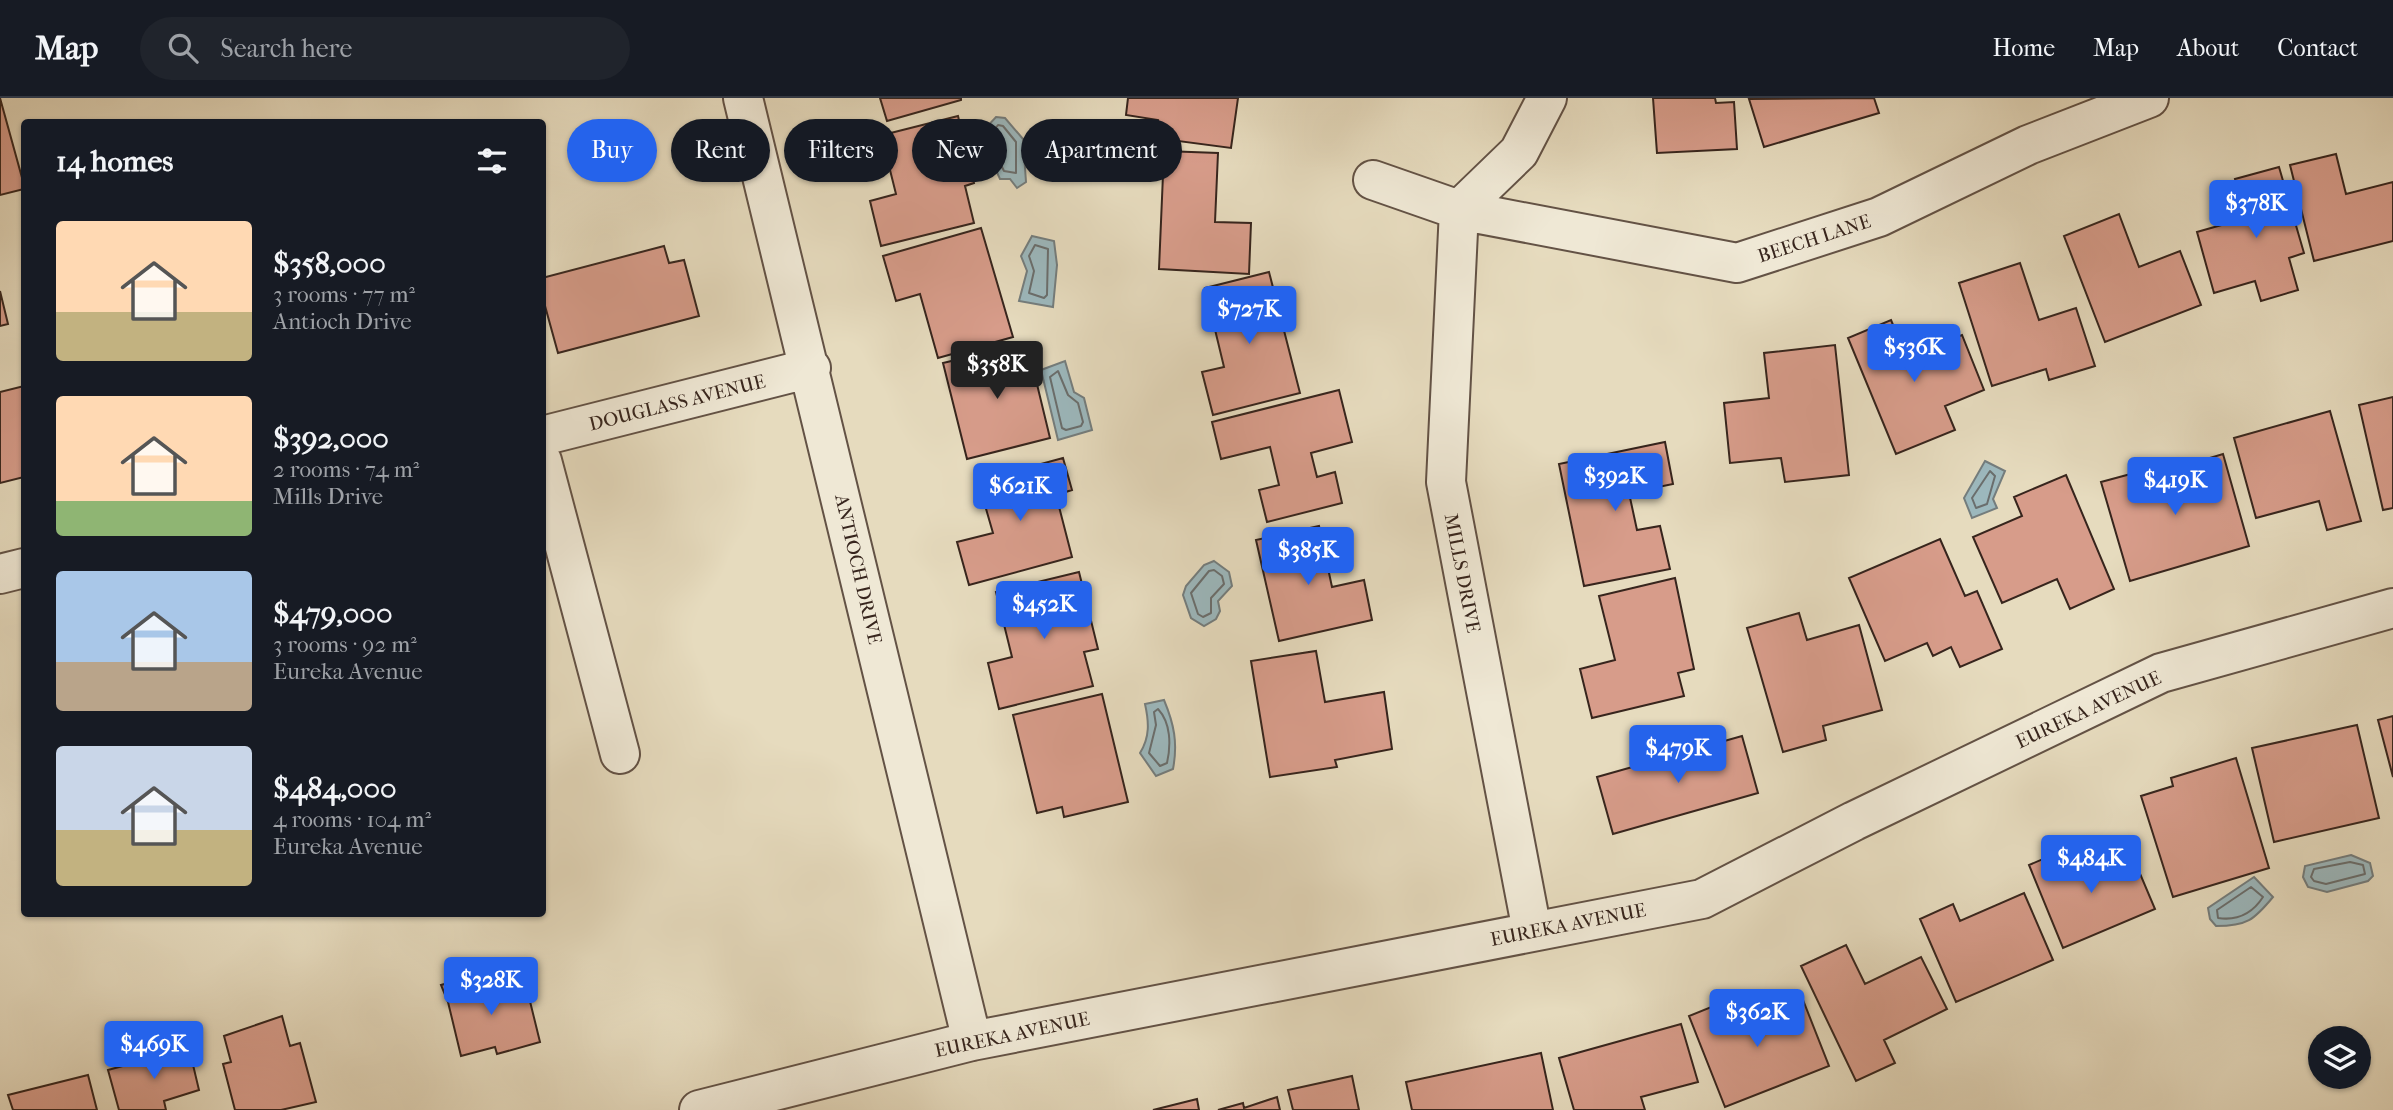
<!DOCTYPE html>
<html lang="en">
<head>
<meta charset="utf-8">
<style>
	body { margin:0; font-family:"IM FELL French Canon",serif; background:#20242c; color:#f1f3f6; height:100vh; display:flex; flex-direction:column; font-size:26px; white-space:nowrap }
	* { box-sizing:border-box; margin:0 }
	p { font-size:23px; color:#9ea1a6 }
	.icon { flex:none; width:38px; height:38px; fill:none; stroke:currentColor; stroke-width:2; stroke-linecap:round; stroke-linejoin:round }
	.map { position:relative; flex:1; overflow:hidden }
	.panel { position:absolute; left:21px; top:21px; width:525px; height:798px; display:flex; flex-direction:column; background:#171b24; border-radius:7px; box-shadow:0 2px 5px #0004 }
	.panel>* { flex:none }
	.top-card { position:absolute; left:567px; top:21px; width:665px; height:63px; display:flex; gap:14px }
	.tools { position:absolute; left:2308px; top:928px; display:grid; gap:14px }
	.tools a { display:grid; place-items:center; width:63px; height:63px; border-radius:50%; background:#171b24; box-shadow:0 2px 5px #0004; font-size:35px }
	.price { position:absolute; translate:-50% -60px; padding:0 16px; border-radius:7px; background:#2563eb; color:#fff; font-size:23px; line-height:46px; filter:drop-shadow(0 2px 4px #0008) }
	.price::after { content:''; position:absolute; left:50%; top:42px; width:21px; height:16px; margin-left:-10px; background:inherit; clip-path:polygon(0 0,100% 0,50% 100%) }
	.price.current { background:#222; color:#fff }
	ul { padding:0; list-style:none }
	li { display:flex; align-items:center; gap:21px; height:175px; padding:0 35px }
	li span { display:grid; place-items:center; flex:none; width:196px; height:140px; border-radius:7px; color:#555 }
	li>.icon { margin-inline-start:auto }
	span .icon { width:84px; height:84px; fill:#fffc; stroke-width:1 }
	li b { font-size:30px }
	h2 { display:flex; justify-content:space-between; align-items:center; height:84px; padding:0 35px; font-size:30px }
	.chip { padding:0 24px; border-radius:32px; background:#171b24; box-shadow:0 2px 5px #0004; font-size:24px; line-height:63px }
	.chip.current { background:#2563eb; color:#fff }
	header { display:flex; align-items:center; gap:42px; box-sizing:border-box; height:98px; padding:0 35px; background:#171b24; border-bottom:2px solid #363941 }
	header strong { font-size:33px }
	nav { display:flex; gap:38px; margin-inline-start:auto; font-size:24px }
	.search { width:490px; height:63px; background:#20242c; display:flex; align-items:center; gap:18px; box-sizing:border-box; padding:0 24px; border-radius:38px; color:#9ea1a6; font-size:26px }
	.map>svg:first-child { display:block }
	.water { fill:#9cb8bd; stroke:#747d7d; stroke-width:2 }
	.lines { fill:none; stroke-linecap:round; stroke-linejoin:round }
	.shore { stroke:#6a6e6d; stroke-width:2 }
	.building { fill:#d79c8a; stroke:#37251d; stroke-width:2 }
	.minor-casing { stroke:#635245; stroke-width:42 }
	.minor { stroke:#efe8d5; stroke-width:38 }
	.labels { text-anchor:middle; stroke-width:6; stroke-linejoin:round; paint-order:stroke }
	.street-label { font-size:19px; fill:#37251d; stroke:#efe8d5 }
</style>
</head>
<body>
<header>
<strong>Map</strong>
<div class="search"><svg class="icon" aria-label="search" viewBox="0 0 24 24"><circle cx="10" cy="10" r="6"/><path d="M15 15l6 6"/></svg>Search here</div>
<nav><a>Home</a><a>Map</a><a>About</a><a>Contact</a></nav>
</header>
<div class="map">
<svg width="2393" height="1012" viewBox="0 0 2393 1012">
	<rect width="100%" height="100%" fill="#e6dbbe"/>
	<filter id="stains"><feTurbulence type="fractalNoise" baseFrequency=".00286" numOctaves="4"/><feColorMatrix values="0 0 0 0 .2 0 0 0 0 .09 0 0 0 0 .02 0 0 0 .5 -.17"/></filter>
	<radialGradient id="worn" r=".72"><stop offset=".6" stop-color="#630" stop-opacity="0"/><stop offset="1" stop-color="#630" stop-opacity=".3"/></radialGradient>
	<!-- water -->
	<path class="water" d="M996,19L1005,20L1023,41L1026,84L1017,90L1010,81H1000L990,59L993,54L981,35Z
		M1032,138L1054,143L1057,167L1053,209L1019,203L1027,173L1021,158Z
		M1065,263L1074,294L1084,300L1092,332L1058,342L1041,272Z
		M1985,363L2005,373L1993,401L1997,410L1972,420L1964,400Z
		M1214,463L1229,474L1232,488L1218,503L1220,513L1216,521L1204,528L1191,520L1183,497L1186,488L1204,467Z
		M1164,602C1174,626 1178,645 1173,671L1156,678L1140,655C1150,639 1149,624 1145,606Z
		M2351,757L2370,765L2373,778L2368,783L2327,794L2308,789L2303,779L2305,768Z
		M2254,779L2273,799C2254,822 2247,828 2216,828L2210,821L2208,810Z"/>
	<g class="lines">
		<!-- shore -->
		<path class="shore" d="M998,27L1003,28L1016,44V75L1004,73L998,61L999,52L991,36Z
			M1035,147L1048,151L1047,197L1044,200L1029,195L1034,173L1029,158Z
			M1058,273L1068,297L1078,305L1083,324L1081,328L1066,332L1062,330L1050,279Z
			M1990,373L1995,378L1987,406L1976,410L1972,400Z
			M1214,472L1222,478L1224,486L1211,500V515L1203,519L1198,516L1191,495L1209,473Z
			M1158,611C1171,625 1171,647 1167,665L1160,668L1149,655L1156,627L1154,614Z
			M2350,764L2363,767L2365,776L2326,786L2314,783L2311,779L2314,771Z
			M2251,789L2263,799C2252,816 2238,823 2218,820L2217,812Z"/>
	</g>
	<!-- building -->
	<path class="building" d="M0,0L24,87V91L0,97Z
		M880,0H961V2L887,23Z
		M1128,0H1238L1231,50L1155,40L1158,22L1126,17Z
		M1653,0H1715L1716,5L1734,4L1737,51L1657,55Z
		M1874,0L1879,15L1764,49L1749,1Z
		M958,18L974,85L965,88L974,125L881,148L870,103L896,96L889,68L854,76L847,46Z
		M1164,53L1218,55L1215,124L1251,125L1249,176L1159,171Z
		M2336,56L2346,96L2393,84V143L2314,163L2290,67Z
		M2279,69L2304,155L2289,160L2298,192L2261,203L2255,183L2214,195L2197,134L2246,120L2235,81Z
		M2119,116L2139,169L2180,153L2201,207L2105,244L2064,138Z
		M981,130L1013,239L938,260L920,196L896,203L883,158Z
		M664,148L669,165L684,162L699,218L558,255L542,197V180Z
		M2020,165L2039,222L2076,210L2095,268L2049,282L2046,271L1992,288L1959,185Z
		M1269,174L1300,295L1213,317L1202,274L1224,269L1205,190Z
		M0,193L8,226L0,228Z
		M1891,222L1906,259L1962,237L1984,292L1945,308L1955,332L1896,356L1848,240Z
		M1027,245L1050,340L967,361L943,265Z
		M1835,247L1849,377L1785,384L1781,360L1730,365L1724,305L1769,300L1764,255Z
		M24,288V379L0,385V294Z
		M1339,292L1352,344L1311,355L1317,379L1335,374L1342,405L1267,424L1259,392L1279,387L1270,349L1221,361L1212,324Z
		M2393,299V410L2383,412L2359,307Z
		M2330,313L2361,423L2327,432L2319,403L2256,420L2234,340Z
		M1665,344L1673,386L1629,395L1637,432L1660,428L1670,471L1584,488L1559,366Z
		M2223,356L2249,448L2130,483L2101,384L2138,374L2140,381Z
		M1063,360L1072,392L1056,397L1072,459L969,487L957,444L993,435L978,383Z
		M2066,377L2114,491L2070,511L2057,481L2002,505L1973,439L2022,418L2014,399Z
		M1319,428L1332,489L1364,482L1372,522L1279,543L1256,442Z
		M1940,441L1965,498L1977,493L2002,551L1960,569L1951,549L1933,558L1927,545L1885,563L1849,480Z
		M1079,474L1098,551L1084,554L1093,588L999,611L988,565L1012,559L996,494Z
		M1675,480L1694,571L1678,575L1684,598L1592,620L1580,571L1615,562L1599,498Z
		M1799,515L1807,542L1859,527L1882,612L1823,628L1826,642L1783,654L1747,530Z
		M1316,553L1325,604L1384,594L1392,651L1335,662L1337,669L1270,679L1251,563Z
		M1102,596L1128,704L1064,719L1062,709L1037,715L1013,617Z
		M2393,618V679L2378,622Z
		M2357,627L2379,720L2274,744L2252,650Z
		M1742,638L1758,695L1613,736L1597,679Z
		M2236,660L2269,770L2173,799L2141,698L2173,688L2171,680Z
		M2064,752L2074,775L2130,752L2155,811L2063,850L2029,767Z
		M2024,795L2053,862L1956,904L1920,821L1953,806L1960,823Z
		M1846,847L1865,886L1921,859L1947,911L1884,942L1895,965L1856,983L1801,868Z
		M470,879L474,896L525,883L540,944L497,956L495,949L461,958L448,904L441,887Z
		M1731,901L1741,926L1803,902L1829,968L1725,1009L1689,918Z
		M282,918L290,948L300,945L316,1004L281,1012H235L223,966L231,964L224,938Z
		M1681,926L1698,984L1641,999L1645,1012H1574L1559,960Z
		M189,950L199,992L164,1003L166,1012H119L108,972Z
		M1541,955L1553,1012H1412L1406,984Z
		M88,977L97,1012H13L8,997Z
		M1352,978L1359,1012H1293L1288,992Z
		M1277,999L1280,1012H1218L1243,1005L1244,1010Z
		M1197,1001L1199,1012H1153Z"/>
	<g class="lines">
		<!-- minor casing -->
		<g class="minor-casing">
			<path id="minor" d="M743,0L972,943
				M1373,82L1459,112L1737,165L1879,119L2028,47L2149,0
				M542,338L811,270
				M542,363L620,656
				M0,476L24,470
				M1532,833L1446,384L1459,112L1519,54L1547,0
				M699,1012L972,943L1702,801L1854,723L2161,575L2393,510"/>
		</g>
		<!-- minor -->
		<use href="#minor" class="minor"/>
	</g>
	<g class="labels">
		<!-- street labels -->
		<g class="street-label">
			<text transform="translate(1814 140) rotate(-18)" y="7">BEECH LANE</text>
			<text transform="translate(677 304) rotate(-14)" y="7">DOUGLASS AVENUE</text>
			<text transform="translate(859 471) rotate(77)" y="7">ANTIOCH DRIVE</text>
			<text transform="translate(1463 475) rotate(79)" y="7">MILLS DRIVE</text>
			<text transform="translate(2088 611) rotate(-25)" y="7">EUREKA AVENUE</text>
			<text transform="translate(1568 826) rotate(-11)" y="7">EUREKA AVENUE</text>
			<text transform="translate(1012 936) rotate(-12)" y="7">EUREKA AVENUE</text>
		</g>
	</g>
	<rect width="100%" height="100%" filter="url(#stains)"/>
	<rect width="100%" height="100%" fill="url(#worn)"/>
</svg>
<div class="tools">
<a><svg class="icon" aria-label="layers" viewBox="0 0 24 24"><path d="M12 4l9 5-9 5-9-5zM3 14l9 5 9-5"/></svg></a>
</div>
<b class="price" style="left:2256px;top:142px">$378K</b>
<b class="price" style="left:1249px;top:248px">$727K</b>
<b class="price" style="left:1914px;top:286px">$536K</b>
<b class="price current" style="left:997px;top:303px">$358K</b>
<b class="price" style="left:1615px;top:415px">$392K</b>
<b class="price" style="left:2175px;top:419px">$419K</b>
<b class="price" style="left:1020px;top:425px">$621K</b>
<b class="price" style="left:1308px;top:489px">$385K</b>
<b class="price" style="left:1044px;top:543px">$452K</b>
<b class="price" style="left:1678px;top:687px">$479K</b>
<b class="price" style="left:2091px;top:797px">$484K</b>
<b class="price" style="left:491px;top:919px">$328K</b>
<b class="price" style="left:1757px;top:951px">$362K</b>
<b class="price" style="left:154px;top:983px">$469K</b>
<div class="top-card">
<a class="chip current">Buy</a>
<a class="chip">Rent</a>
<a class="chip">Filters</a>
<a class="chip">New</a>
<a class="chip">Apartment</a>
</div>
<section class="panel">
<h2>14 homes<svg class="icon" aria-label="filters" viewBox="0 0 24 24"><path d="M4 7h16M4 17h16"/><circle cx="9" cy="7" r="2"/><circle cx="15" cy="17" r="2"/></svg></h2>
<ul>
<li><span style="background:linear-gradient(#ffd9b3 65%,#c2b280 0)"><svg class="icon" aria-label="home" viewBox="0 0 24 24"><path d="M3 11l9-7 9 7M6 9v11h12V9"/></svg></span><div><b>$358,000</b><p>3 rooms · 77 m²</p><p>Antioch Drive</p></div></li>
<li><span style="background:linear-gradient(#ffd9b3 75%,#8fb573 0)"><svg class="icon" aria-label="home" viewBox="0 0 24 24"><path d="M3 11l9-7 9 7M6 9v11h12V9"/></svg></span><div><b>$392,000</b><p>2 rooms · 74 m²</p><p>Mills Drive</p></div></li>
<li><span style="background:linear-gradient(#a9c7e8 65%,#b9a48a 0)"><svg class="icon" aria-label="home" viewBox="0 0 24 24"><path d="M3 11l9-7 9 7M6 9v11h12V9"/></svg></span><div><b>$479,000</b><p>3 rooms · 92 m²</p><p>Eureka Avenue</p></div></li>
<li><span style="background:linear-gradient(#c9d6e8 60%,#c2b280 0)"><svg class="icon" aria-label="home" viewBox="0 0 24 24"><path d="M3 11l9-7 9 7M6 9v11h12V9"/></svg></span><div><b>$484,000</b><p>4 rooms · 104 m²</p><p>Eureka Avenue</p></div></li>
</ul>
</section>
</div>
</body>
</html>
